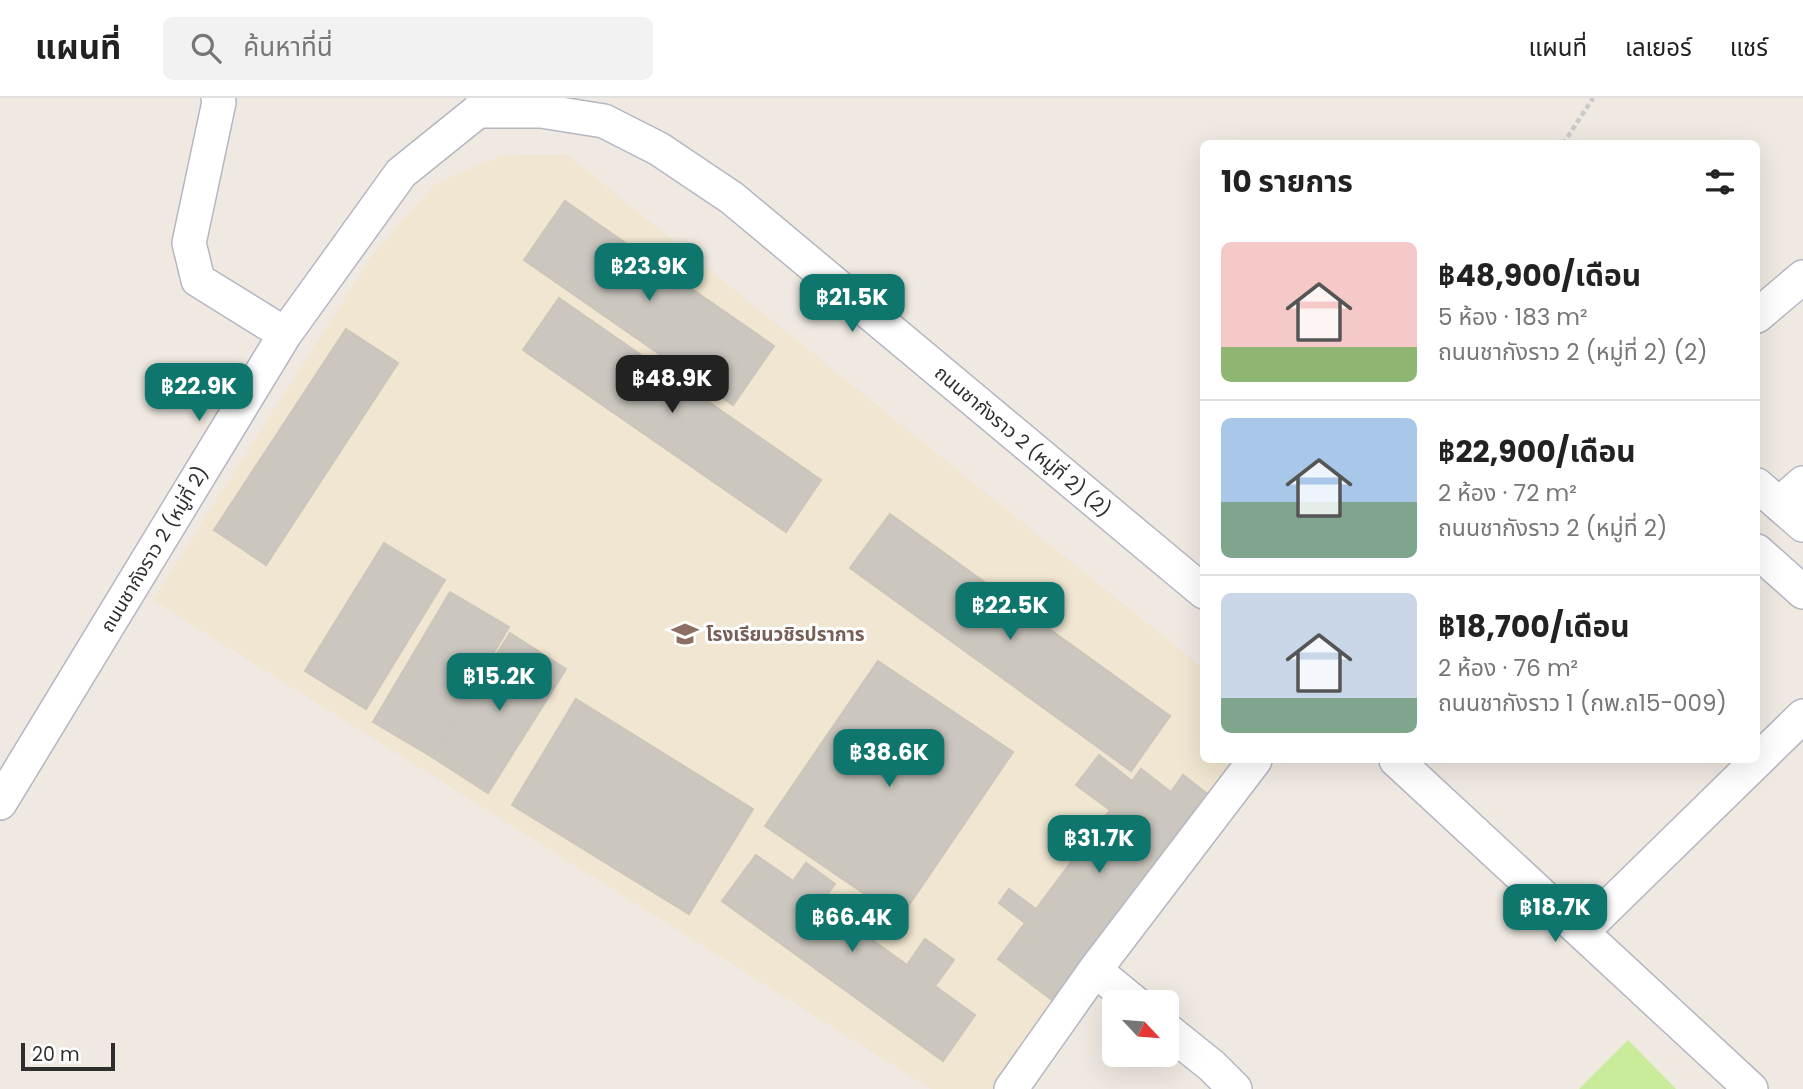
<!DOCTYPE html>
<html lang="th">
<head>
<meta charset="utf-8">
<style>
	body { margin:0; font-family:Poppins,"Noto Sans Thai",sans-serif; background:#f2f2f2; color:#222; height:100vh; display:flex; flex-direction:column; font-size:26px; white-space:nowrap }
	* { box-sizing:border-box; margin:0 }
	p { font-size:23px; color:#767676 }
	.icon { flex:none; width:38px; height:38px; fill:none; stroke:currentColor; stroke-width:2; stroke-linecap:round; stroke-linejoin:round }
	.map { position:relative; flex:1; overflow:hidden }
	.side { position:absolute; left:1200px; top:42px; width:560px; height:623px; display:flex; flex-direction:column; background:#fff; border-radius:10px; box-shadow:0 7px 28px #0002 }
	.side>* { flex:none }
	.needle { width:46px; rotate:116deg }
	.controls { position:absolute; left:1102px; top:892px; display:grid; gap:14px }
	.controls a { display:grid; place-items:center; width:77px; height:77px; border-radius:10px; background:#fff; box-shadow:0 7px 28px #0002; font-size:35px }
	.scale { position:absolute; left:21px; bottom:18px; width:94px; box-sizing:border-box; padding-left:7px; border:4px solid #2e2e2e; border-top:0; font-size:19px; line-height:24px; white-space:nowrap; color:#2e2e2e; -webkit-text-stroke:5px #fff; paint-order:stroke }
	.price { position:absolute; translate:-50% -60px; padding:0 16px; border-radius:14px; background:#0f766e; color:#fff; font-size:23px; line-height:46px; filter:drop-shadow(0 2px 4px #0008) }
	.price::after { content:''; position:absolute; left:50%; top:42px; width:21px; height:16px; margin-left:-10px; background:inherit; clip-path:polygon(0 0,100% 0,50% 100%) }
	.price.selected { background:#222; color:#fff }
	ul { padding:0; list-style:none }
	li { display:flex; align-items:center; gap:21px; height:175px; padding:0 21px }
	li+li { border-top:2px solid #e0e0e0 }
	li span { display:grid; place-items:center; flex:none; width:196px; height:140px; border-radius:10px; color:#555 }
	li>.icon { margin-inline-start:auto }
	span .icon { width:84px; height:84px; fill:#fffc; stroke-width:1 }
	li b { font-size:30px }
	h2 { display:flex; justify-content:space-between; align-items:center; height:84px; padding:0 21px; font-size:30px }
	header { display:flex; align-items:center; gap:42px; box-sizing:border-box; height:98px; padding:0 35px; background:#fff; border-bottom:2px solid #e0e0e0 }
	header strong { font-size:33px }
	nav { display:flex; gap:38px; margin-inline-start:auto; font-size:24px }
	.search { width:490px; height:63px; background:#f2f2f2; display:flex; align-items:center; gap:18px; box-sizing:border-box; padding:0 24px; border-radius:10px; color:#767676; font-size:26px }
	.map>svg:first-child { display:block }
	.education { fill:#f0e6d1 }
	.pitch { fill:#c9ec9a }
	.building { fill:#cbc7bf; stroke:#cbc5ba; stroke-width:2 }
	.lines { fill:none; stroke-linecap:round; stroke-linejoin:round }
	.minor-casing { stroke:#b4b7c1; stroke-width:36 }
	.path { stroke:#c9c9c9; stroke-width:4.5; stroke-dasharray:5 3.5; stroke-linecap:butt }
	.minor { stroke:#fff; stroke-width:33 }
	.labels { text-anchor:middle; stroke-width:6; stroke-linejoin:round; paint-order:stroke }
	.street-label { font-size:19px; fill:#2e2e2e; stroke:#fff }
	.education-label { font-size:19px; font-weight:bold; fill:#785e54; stroke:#fff; text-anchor:start }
</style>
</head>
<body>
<header>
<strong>แผนที่</strong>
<div class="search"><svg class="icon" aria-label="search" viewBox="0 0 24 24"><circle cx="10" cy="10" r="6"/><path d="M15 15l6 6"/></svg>ค้นหาที่นี่</div>
<nav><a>แผนที่</a><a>เลเยอร์</a><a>แชร์</a></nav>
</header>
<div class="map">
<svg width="1803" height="991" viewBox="0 0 1803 991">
	<rect width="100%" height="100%" fill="#efe9e1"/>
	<!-- education -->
	<path class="education" d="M566,56L1204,571V662H1246L1011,991H931L153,502L373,156L436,85L502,57Z"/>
	<!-- pitch -->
	<path class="pitch" d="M1628,942L1676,991H1579Z"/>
	<!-- building -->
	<path class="building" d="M565,103L774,248L733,307L524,162Z
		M559,200L821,382L786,434L523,252Z
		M346,231L398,265L266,467L214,432Z
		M890,416L1170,618L1131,673L850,470Z
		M384,445L445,482L366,611L305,573Z
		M450,494L509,529L432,659L373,624Z
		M510,535L566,571L488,695L432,659Z
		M878,563L1013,654L900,820L765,728Z
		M576,601L753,711L689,816L512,707Z
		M1099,657L1132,683L1141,671L1171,694L1183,677L1210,698L1056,905L998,861L1025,825L999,805L1009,791L1036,811L1110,712L1076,687Z
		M756,757L793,783L806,765L835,786L821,805L907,867L925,841L954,862L935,888L975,917L943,963L722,803Z"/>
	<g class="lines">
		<!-- minor casing -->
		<g class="minor-casing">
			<path id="minor" d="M218,0L219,4L189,145L198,182L285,236
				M478,13H541L604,23L659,51L732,100L1204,494
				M1757,218L1803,179
				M1757,387L1803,427
				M1779,406L1803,385
				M1757,453L1803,494
				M1396,662L1751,991
				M0,705L285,236L401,75L478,13L486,0
				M1582,834L1803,618
				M1095,872L1135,905
				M1167,932L1212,968L1235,991
				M1011,991L1095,872L1255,662"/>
		</g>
		<!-- path -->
		<path class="path" d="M1563,46L1593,0"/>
		<!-- minor -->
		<use href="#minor" class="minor"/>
	</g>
	<!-- icons -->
	<defs>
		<g id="school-bare" transform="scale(2.1)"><path d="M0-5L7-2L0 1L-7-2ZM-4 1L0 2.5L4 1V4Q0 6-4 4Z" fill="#8d6e63" stroke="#fff" stroke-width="2.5" paint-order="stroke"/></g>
	</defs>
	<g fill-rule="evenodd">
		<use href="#school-bare" x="685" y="536"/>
	</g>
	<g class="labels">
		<!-- street labels -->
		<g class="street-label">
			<text transform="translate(1023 343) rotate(40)" y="7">ถนนชากังราว 2 (หมู่ที่ 2) (2)</text>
			<text transform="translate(154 451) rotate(-59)" y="7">ถนนชากังราว 2 (หมู่ที่ 2)</text>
		</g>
		<!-- education labels -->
		<g class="education-label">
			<text x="706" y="543">โรงเรียนวชิรปราการ</text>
		</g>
	</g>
</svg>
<div class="controls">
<a><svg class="needle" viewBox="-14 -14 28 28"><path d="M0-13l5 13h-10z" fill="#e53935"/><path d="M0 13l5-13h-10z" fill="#767676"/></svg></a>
</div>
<div class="scale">20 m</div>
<b class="price" style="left:649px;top:205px">฿23.9K</b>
<b class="price" style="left:852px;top:236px">฿21.5K</b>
<b class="price selected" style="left:672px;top:317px">฿48.9K</b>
<b class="price" style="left:199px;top:325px">฿22.9K</b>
<b class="price" style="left:1010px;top:544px">฿22.5K</b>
<b class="price" style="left:499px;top:615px">฿15.2K</b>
<b class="price" style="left:889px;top:691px">฿38.6K</b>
<b class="price" style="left:1099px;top:777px">฿31.7K</b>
<b class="price" style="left:1555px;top:846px">฿18.7K</b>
<b class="price" style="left:852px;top:856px">฿66.4K</b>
<section class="side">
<h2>10 รายการ<svg class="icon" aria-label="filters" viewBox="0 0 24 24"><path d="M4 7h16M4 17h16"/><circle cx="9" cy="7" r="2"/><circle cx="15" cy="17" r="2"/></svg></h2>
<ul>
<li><span style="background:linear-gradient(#f6c9c9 75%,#8fb573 0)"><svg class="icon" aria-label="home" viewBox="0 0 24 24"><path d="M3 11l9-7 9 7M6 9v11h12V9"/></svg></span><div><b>฿48,900/เดือน</b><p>5 ห้อง · 183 m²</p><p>ถนนชากังราว 2 (หมู่ที่ 2) (2)</p></div></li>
<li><span style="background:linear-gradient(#a9c7e8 60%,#7fa58c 0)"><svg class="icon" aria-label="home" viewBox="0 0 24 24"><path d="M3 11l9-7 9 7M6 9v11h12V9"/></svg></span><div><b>฿22,900/เดือน</b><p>2 ห้อง · 72 m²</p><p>ถนนชากังราว 2 (หมู่ที่ 2)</p></div></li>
<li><span style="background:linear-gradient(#c9d6e8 75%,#7fa58c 0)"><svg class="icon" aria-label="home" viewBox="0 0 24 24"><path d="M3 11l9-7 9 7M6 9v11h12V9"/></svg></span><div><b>฿18,700/เดือน</b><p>2 ห้อง · 76 m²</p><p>ถนนชากังราว 1 (กพ.ถ15-009)</p></div></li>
</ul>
</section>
</div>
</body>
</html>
